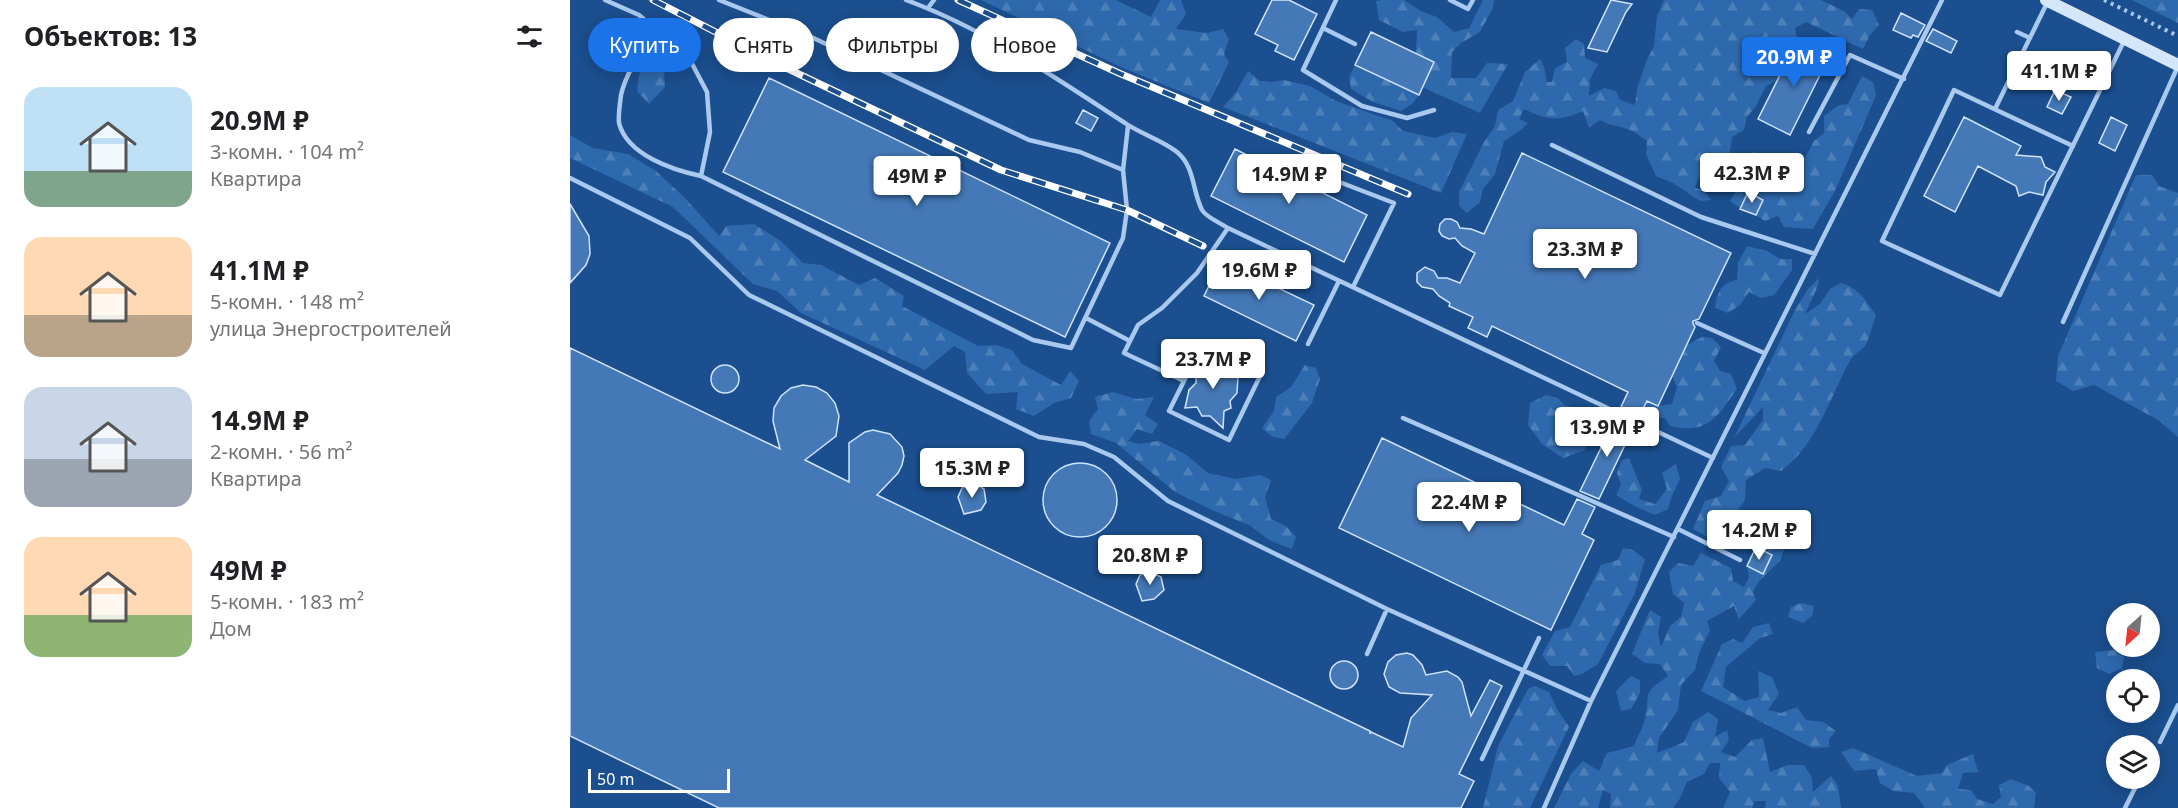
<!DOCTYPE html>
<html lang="ru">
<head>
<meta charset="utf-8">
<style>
	body { margin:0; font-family:"Noto Sans",sans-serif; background:#f6f6f6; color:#202124; height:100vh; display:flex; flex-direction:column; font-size:22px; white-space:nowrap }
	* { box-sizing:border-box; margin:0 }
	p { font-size:20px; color:#757577 }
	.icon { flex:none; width:33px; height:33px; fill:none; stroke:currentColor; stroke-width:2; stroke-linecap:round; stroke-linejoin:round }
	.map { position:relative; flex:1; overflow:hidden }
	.drawer { display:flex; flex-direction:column; background:#fff; width:570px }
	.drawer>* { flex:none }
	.guide { position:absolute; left:18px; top:18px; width:570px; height:54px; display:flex; gap:12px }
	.needle { width:39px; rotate:207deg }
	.controls { position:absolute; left:1536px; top:603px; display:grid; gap:12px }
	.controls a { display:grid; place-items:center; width:54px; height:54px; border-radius:50%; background:#fff; box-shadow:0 3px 15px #0003; font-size:30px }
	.scale { position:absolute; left:18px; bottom:15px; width:142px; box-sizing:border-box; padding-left:6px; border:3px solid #fff; border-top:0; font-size:16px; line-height:21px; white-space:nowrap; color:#fff; -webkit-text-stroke:4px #1b4f8f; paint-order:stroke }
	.price { position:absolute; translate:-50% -51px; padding:0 14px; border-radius:6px; background:#fff; color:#222; font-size:20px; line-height:39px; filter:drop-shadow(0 2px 3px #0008) }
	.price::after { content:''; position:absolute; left:50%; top:36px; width:18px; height:14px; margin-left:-9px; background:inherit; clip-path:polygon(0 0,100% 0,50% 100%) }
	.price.selected { background:#1a73e8; color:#fff }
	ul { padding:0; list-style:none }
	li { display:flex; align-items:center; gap:18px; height:150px; padding:0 24px }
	li span { display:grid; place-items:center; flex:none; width:168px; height:120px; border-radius:18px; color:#555 }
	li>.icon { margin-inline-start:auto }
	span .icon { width:72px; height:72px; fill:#fffc; stroke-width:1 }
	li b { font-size:26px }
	h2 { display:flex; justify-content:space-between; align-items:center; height:72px; padding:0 24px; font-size:26px }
	.pill { padding:0 21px; border-radius:27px; background:#fff; box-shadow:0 3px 15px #0003; font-size:21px; line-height:54px }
	.pill.selected { background:#1a73e8; color:#fff }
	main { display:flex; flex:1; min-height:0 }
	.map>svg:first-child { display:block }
	.forest { fill:url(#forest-firs) }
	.building { fill:#4478b7; stroke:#cfe3fa; stroke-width:1.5 }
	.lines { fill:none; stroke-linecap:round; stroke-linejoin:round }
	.path { stroke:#a9c9ee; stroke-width:4; stroke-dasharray:3 4.5; stroke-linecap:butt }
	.service { stroke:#a9c9ee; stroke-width:4.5 }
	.secondary { stroke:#d6e6fa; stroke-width:12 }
	.rail-casing { stroke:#fff; stroke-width:7 }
	.rail { stroke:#1b4f8f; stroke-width:4.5; stroke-dasharray:14; stroke-linecap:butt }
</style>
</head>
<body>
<main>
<section class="drawer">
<h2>Объектов: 13<svg class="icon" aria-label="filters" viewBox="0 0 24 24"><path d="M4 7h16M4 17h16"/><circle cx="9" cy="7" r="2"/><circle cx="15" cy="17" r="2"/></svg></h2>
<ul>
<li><span style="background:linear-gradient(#bfe0f5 70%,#7fa58c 0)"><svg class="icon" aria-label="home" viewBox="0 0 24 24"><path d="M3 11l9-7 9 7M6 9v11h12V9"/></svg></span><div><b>20.9M ₽</b><p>3-комн. · 104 m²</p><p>Квартира</p></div></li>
<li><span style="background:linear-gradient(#ffd9b3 65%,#b9a48a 0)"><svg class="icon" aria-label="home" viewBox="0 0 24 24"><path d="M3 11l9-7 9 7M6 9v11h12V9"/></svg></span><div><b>41.1M ₽</b><p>5-комн. · 148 m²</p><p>улица Энергостроителей</p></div></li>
<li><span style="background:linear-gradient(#c9d6e8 60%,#9aa5b1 0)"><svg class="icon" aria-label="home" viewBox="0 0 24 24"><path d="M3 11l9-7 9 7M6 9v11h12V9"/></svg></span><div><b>14.9M ₽</b><p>2-комн. · 56 m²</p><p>Квартира</p></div></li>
<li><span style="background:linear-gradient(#ffd9b3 65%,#8fb573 0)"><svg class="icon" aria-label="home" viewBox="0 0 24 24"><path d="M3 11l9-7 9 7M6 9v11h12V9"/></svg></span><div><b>49M ₽</b><p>5-комн. · 183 m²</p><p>Дом</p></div></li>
</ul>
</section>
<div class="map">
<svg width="1608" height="808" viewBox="0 0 1608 808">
	<defs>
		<pattern id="forest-firs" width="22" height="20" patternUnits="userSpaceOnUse" patternTransform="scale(1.5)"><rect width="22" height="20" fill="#2e69ad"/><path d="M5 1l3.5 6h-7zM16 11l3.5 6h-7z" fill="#4d80b9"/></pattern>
	</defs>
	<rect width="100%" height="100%" fill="#1b4f8f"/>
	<!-- forest -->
	<path class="forest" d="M411,0H546L581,17L590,0H611L616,14L606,29L637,33L653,29L659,39L654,54L659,62L639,103L553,68Z
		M811,0H834L851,11L867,17L884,32L899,28L913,0H924L923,8L910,32L891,43L882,52L881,78H906L917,63L938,64L910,113L852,87L864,62L846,54L847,30L833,32L809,20L806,1Z
		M1094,0H1251L1274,11L1282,19L1289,9L1302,10L1309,25L1300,35L1293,49L1236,22L1225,28L1227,41L1208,80L1196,86L1186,106L1177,117L1174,130L1162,137L1158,165C1139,167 1132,168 1125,188L1133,190L1141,200L1130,201L1103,183L1086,176L1076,154L1077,141C1070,136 1063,130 1054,128C1045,125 1039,125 1030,120L1019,128L1013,111C990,122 976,120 954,109L949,119L958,123L951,130L934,141L925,174L913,189L910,202L897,213L889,206V192L914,142L925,126L928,110L943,101L955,72L970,59L974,67L977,82H982L985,68L997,62L995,48L1006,39L1014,44L1015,58L1028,64L1020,79L1019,96L1034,88L1046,91L1050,100L1065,105L1067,89L1076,62L1084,46L1087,16Z
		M1562,0H1608V23Z
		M80,59L94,67L95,87L79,104L67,91L69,75Z
		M785,65L849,95L842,104L831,111L803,102L781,89L779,77Z
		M678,71L690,81L702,82L714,80L740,86L766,101L823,121L833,131L865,138L882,132L897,134L871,193L653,107L666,92Z
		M1292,76L1303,82L1306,95L1265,191L1243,229L1214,227L1208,216L1195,221L1186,215L1193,199L1178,192L1170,208L1160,201L1167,189L1172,168L1183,152L1215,162L1226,175L1244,141L1254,133V116L1269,105L1278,104Z
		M0,135L23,148L58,154L86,171L115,198L149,236L156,226L184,224L211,241L233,263L251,265L289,285L305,278L334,296L332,306L408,346L426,345L442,350L452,364L491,385L500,371L509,381L501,398L484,403L464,416L446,409L448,392L416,394L397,373L395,352L384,346L355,370L231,313L207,291L183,284L103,207L0,158Z
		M1566,175H1582L1589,186L1608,193V437L1588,420L1524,385L1503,391L1486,381L1488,356Z
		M1177,246L1197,251L1210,259H1222V270L1204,295L1191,298L1179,292L1170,305L1158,313L1145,308C1147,293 1151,283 1167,280L1168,263Z
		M1249,278L1248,286L1235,314L1250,304L1260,289L1271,283C1289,288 1296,301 1306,315C1302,325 1300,338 1295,346C1291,351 1285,353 1281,359C1260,396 1247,445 1211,471L1195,468L1176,480L1175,500L1162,519L1178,520L1187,513L1198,516V529L1188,538L1197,544L1211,536L1218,539L1210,561L1189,581L1183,592L1186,600L1169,619L1164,606L1137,621L1140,630L1129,653L1125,670L1111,685L1108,710L1089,738L1087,753L1114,742L1123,722L1138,712L1148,719L1145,737L1157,730L1159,740L1151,752L1165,757L1182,740L1193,738L1200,772L1217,765H1234L1242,778L1243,792L1261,776L1268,786L1271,808H1195L1196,801H1185L1182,808H1153L1160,792L1149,778L1150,763H1140L1134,774L1117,782L1109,800L1103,808H1040L1041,794L1033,790L1028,808H984L1001,774L1013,761L1029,771L1037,753L1064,746C1067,737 1073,728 1075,719C1081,692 1070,695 1098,676L1090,664L1075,663L1062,654L1080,610L1091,617L1088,633L1091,647L1100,626L1111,617L1114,603L1103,594L1099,572L1108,563L1123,566L1131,553L1161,568L1163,581L1174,587L1179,577L1177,566L1192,573L1186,547L1173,550L1154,537L1136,536L1123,529L1135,501L1151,496L1159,481L1151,467L1161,446L1175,445L1193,420V407L1164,438L1225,310L1238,289Z
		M1132,337L1142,338L1151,347L1144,361L1150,371L1161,374L1167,389C1147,417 1138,435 1100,426L1095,418H1084L1070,415L1077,401L1088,406L1102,404L1107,387L1102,376L1117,345Z
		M735,365L746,368L750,379L742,403L714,439L703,437L692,428L704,411L706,397L721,387Z
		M543,392L566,399L584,397L575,415L588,424L582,434L567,429L558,441L569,444L589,441L615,454L638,473L665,479L691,475L701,480L695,497L701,519L716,526L726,537L722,549L699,540L681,526L642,510L605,492L546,443L521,434L519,421L528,409L525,397Z
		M976,395L988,398L994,405L1021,411L1026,421L1017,429L1015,450L993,458L972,444L958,425L960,403Z
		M1059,458L1072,490L1069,499L1085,504L1097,489L1092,473L1106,464L1110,479L1101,498L1098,509L1085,515L1064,506L1046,495L1051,485L1047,473L1052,460Z
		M1053,548L1063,550L1075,559L1065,593L1028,664L1012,674L1004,676L997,666H980L972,655L985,631L1000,627L1031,565L1048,560Z
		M1231,603L1244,606L1242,616L1233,623L1218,617L1221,607Z
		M1199,623L1203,634L1190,638L1156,667L1153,687L1175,701L1189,697L1188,671L1202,677L1209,694L1198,710L1211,713L1227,707L1236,720L1253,722L1266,731L1259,739V747L1242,748L1131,691L1152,644L1163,639L1172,643L1183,627Z
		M1544,650L1554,657L1552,668L1539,674L1527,668L1525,652Z
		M1061,676L1070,680V693L1061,709L1051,711L1046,691Z
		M965,686L979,692L987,709L999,727L960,808H913L928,746L958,689Z
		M1283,748L1347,776L1372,773L1377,765L1403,754L1408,772L1393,773L1388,789L1401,790L1407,799L1423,804L1431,797L1429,785L1441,779L1459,786L1466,793L1464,808H1355L1344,793L1323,791L1310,783L1306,769L1284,771L1271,752Z"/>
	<!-- building -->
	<path class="building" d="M702,0H719L747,14L724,60L705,51L708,45L685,34Z
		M1041,0L1062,4L1056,12L1037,52L1018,48Z
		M1331,13L1355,25L1348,37L1343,35L1341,38L1323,30Z
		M1363,29L1387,41L1381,53L1356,41Z
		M801,32L864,62L849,95L785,65Z
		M1227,41L1259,57L1220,135L1188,119Z
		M199,78L540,243L495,337L153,172Z
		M1485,90L1501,97L1492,114L1477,107Z
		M513,110L528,118L521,131L506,123Z
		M1394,117L1451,146L1446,155L1471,157L1475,167L1485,172L1476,182L1473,195L1459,192L1449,196L1446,186L1408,166L1385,212L1354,196Z
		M1541,117L1557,125L1545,151L1529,143Z
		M665,149L797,215L774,262L641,196Z
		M952,153L1161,253L1129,319L1123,321V324L1125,327L1088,406L1077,401L1068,418L1050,409L1058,392L922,326L917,337L898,328L903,317L879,306L880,303L869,296L863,289L852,287L847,282V273L855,267L864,271L868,278H877L890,283L905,253L892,246L885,238L879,239L872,236L869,231L870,224L875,219H881L887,222L890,228L901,229L914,234Z
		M1178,192L1193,200L1186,215L1170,209Z
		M0,204L19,236L20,254L16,265L0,283Z
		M651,261L744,305L726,341L634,296Z
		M0,348L210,449L203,421L204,408L211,396L221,388L233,385L246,387L257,393L265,403L269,416L266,436L235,460L279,482V443L295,432L303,430L320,434L332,447L334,456L332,465L328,473L307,495L800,731V734L801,732L833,747L841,718L862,695L830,693L819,687L814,674L818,662L826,655L837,653L843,655L852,665L856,675L877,671L888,677L892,682L901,716L920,680L932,686L889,774L904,781L891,808H149L0,736Z
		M635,350L647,366H655L668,377L667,393L660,401L661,408L654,411L653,428L640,416H632L627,407L615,408L619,390L626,383V375L633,368Z
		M141 379a14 14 0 1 1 28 0a14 14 0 1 1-28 0Z
		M1046,417L1064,426L1029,499L1010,491Z
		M812,438L994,525L1007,499L1025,507L1012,534L1024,540L981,630L769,528Z
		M473 500a37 37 0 1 1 74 0a37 37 0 1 1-74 0Z
		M401,484H406L414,489L416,502L411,510L394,514L388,497L392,488Z
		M1186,547L1202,555L1193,574L1177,566Z
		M579,571L591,577L594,590L584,599L572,601L566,584L570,575Z
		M760 675a14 14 0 1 1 28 0a14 14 0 1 1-28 0Z"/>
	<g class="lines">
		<!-- path -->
		<path class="path" d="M1534,0L1608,36"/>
		<!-- service -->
		<path class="service" d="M35,0L69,15L119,58L137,92L140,132L131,176L463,340L501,348L553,238L557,210L553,170L558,126
			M149,0L237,35L459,140L510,152L553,170
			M336,0C415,29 484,77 555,123C571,134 592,140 607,152C625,167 622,190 632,210C636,217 650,223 658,228L1143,458
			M766,0L733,70L792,106L837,118L864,110
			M880,0L898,9L903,0
			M358,8L364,0
			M753,28L785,44
			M85,30C73,49 56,72 51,95C50,103 48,116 49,123C57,155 103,170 131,176
			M1447,32L1460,38
			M1425,109L1477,3
			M1239,132L1280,55L1334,79
			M982,145L1131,217L1245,254
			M1503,146L1384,90L1312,241L1430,295L1555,39
			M751,175L824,203L783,287
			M0,178L120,238L179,295L469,437L514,444L544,457L598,501L817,609L1021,701
			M516,318L560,341
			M1493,322L1608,66
			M1127,323L1194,353
			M633,343L692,372L659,440L599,411Z
			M738,344L769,281
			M614,381L554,353L568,325L592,308L627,273L658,228
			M833,418L1104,537
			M1108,529L1170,560
			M797,654L817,609
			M1590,742L1608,705
			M912,759L969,638
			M974,808L1021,701L1372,0
			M1555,808L1570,778"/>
		<!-- secondary -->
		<path class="secondary" d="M1476,0L1608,65"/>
		<!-- rail casing -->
		<g class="rail-casing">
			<path id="rail" d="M83,0L214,67L431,170L557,210L633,246
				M388,0L551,74L838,194"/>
		</g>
		<!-- rail -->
		<use href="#rail" class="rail"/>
	</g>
</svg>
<div class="controls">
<a><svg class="needle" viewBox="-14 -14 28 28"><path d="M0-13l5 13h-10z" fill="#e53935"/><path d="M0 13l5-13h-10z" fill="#757577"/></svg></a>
<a><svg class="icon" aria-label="locate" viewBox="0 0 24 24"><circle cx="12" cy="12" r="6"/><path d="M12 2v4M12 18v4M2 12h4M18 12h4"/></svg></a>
<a><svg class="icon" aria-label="layers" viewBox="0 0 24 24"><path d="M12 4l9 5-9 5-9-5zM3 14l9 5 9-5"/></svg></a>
</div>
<div class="scale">50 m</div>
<b class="price selected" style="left:1224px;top:88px">20.9M ₽</b>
<b class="price" style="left:1489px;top:102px">41.1M ₽</b>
<b class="price" style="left:1182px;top:204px">42.3M ₽</b>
<b class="price" style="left:719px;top:205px">14.9M ₽</b>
<b class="price" style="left:347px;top:207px">49M ₽</b>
<b class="price" style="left:1015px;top:280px">23.3M ₽</b>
<b class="price" style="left:689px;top:301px">19.6M ₽</b>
<b class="price" style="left:643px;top:390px">23.7M ₽</b>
<b class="price" style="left:1037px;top:458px">13.9M ₽</b>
<b class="price" style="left:402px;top:499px">15.3M ₽</b>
<b class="price" style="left:899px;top:533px">22.4M ₽</b>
<b class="price" style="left:1189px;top:561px">14.2M ₽</b>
<b class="price" style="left:580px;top:586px">20.8M ₽</b>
<div class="guide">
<a class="pill selected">Купить</a>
<a class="pill">Снять</a>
<a class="pill">Фильтры</a>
<a class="pill">Новое</a>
</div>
</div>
</main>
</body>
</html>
